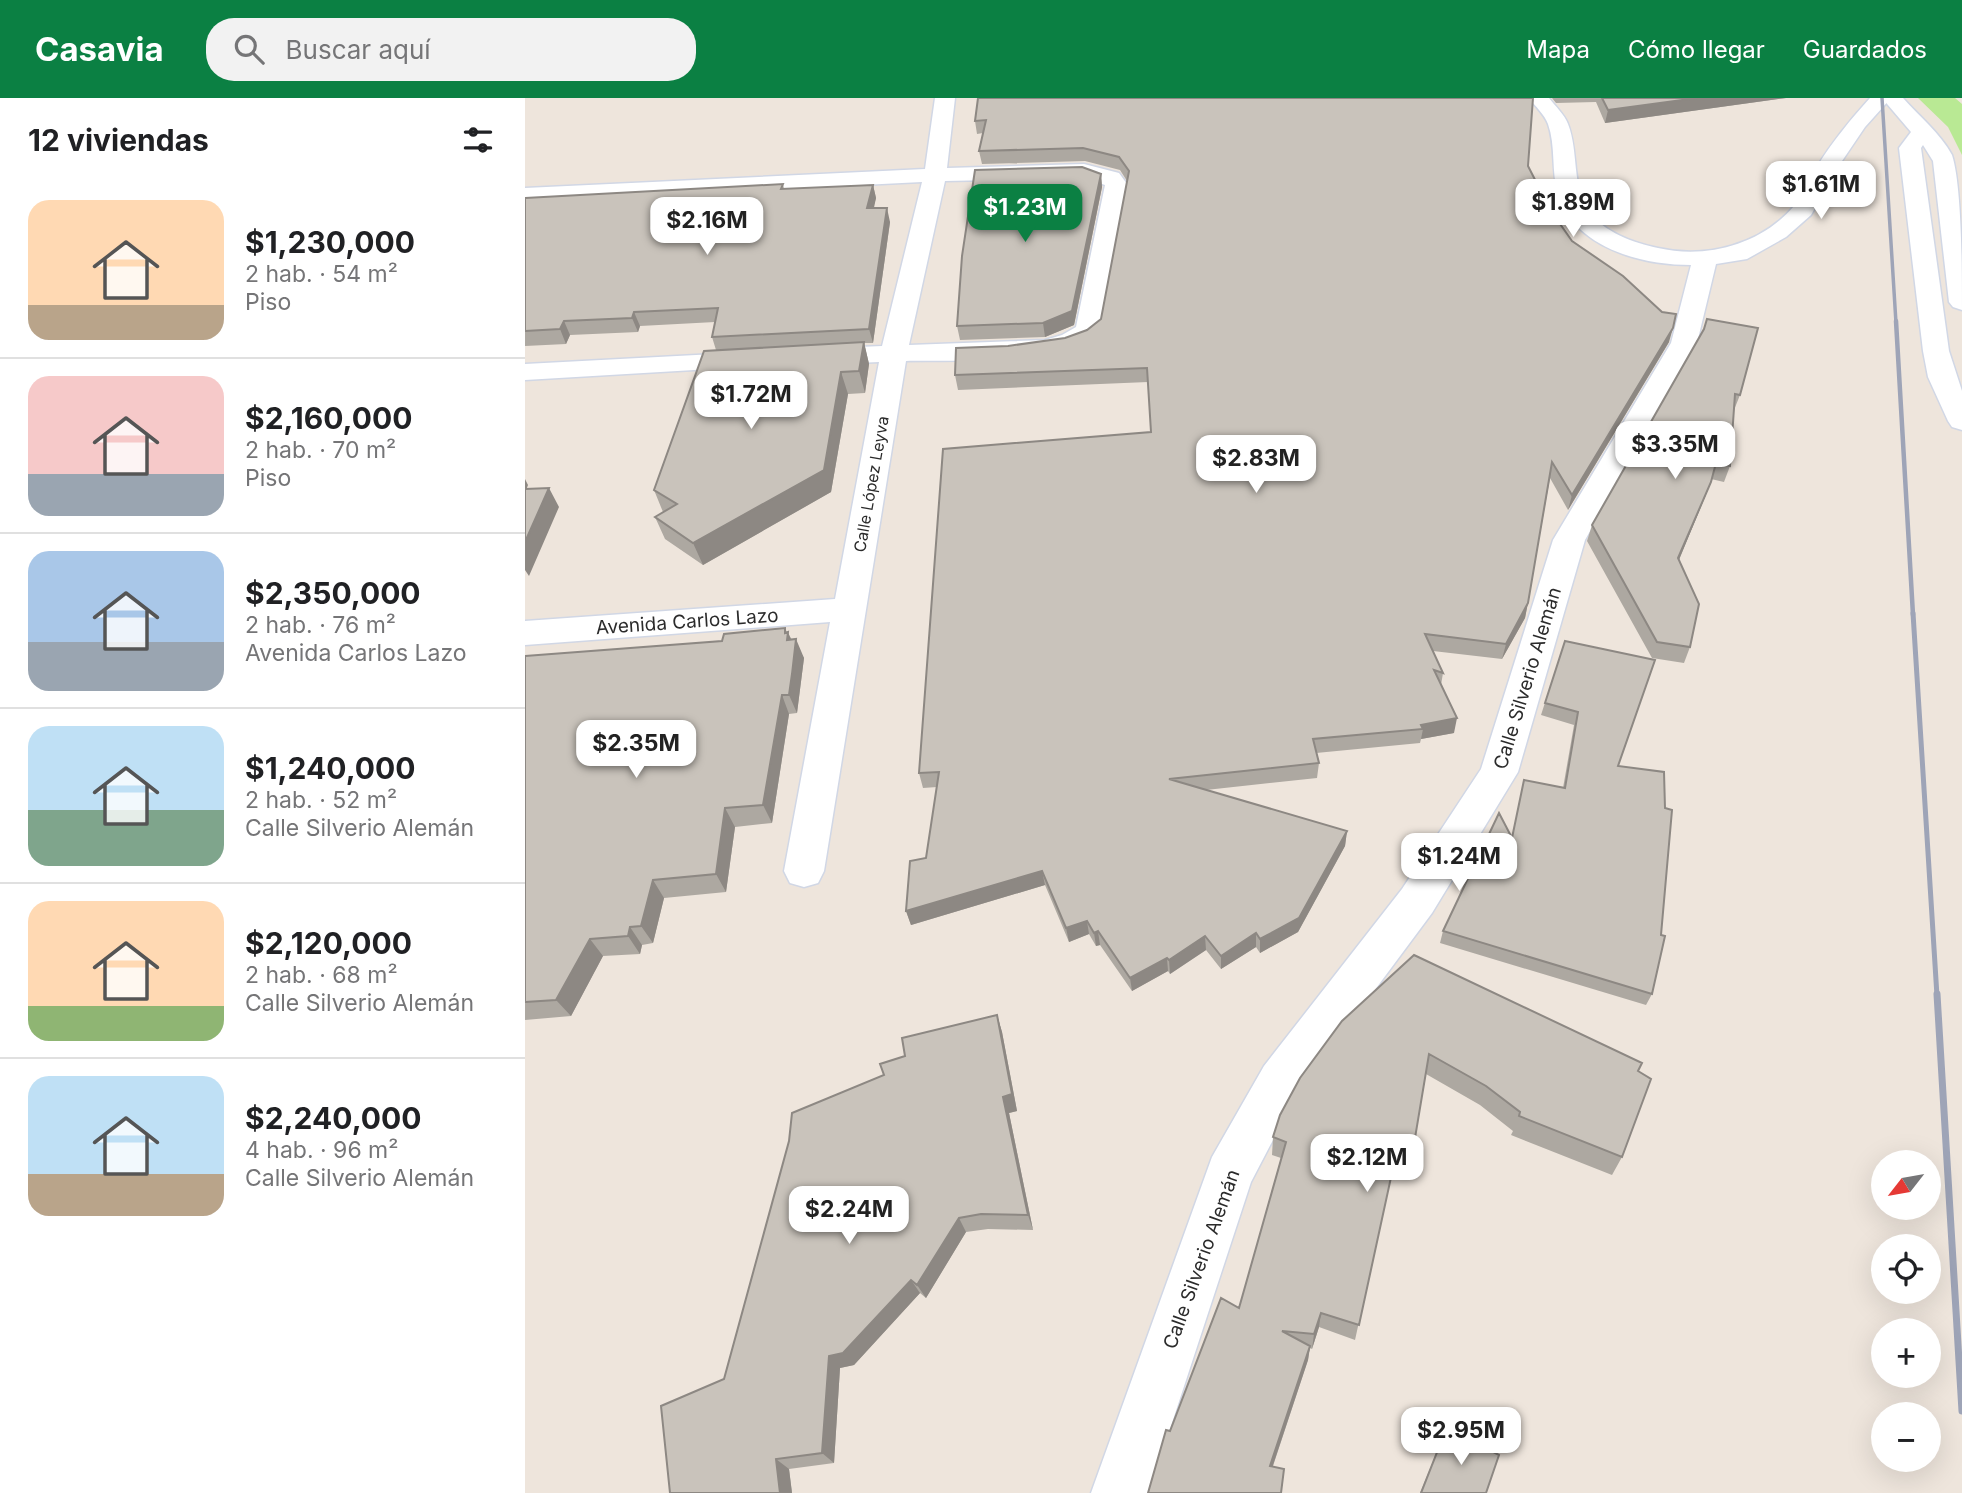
<!DOCTYPE html>
<html lang="es">
<head>
<meta charset="utf-8">
<style>
	body { margin:0; font-family:Inter,sans-serif; background:#f2f2f2; color:#202124; height:100vh; display:flex; flex-direction:column; font-size:26px; white-space:nowrap }
	* { box-sizing:border-box; margin:0 }
	p { font-size:23px; color:#757577 }
	.icon { flex:none; width:38px; height:38px; fill:none; stroke:currentColor; stroke-width:2; stroke-linecap:round; stroke-linejoin:round }
	.map { position:relative; flex:1; overflow:hidden }
	.side { display:flex; flex-direction:column; background:#fff; width:525px }
	.side>* { flex:none }
	.needle { width:46px; rotate:239deg }
	.controls { position:absolute; left:1346px; top:1052px; display:grid; gap:14px }
	.controls a { display:grid; place-items:center; width:70px; height:70px; border-radius:50%; background:#fff; box-shadow:0 7px 28px #0002; font-size:35px }
	.price { position:absolute; translate:-50% -60px; padding:0 16px; border-radius:14px; background:#fff; color:#222; font-size:23px; line-height:46px; filter:drop-shadow(0 2px 4px #0008) }
	.price::after { content:''; position:absolute; left:50%; top:42px; width:21px; height:16px; margin-left:-10px; background:inherit; clip-path:polygon(0 0,100% 0,50% 100%) }
	.price.current { background:#0b8043; color:#fff }
	ul { padding:0; list-style:none }
	li { display:flex; align-items:center; gap:21px; height:175px; padding:0 28px }
	li+li { border-top:2px solid #e0e0e0 }
	li span { display:grid; place-items:center; flex:none; width:196px; height:140px; border-radius:21px; color:#555 }
	li>.icon { margin-inline-start:auto }
	span .icon { width:84px; height:84px; fill:#fffc; stroke-width:1 }
	li b { font-size:30px }
	h2 { display:flex; justify-content:space-between; align-items:center; height:84px; padding:0 28px; font-size:30px }
	header { display:flex; align-items:center; gap:42px; box-sizing:border-box; height:98px; padding:0 35px; background:#0b8043; color:#fff }
	header strong { font-size:33px }
	nav { display:flex; gap:38px; margin-inline-start:auto; font-size:24px }
	.search { width:490px; height:63px; background:#f2f2f2; display:flex; align-items:center; gap:18px; box-sizing:border-box; padding:0 24px; border-radius:28px; color:#757577; font-size:26px }
	main { display:flex; flex:1; min-height:0 }
	.map>svg:first-child { display:block }
	.green { fill:#b9e994 }
	.lines { fill:none; stroke-linecap:round; stroke-linejoin:round }
	.street-casing { stroke:#d1d7e5; stroke-width:3 }
	.secondary-casing { stroke:#d1d7e5; stroke-width:3 }
	.street { fill:#fff; fill-rule:evenodd }
	.secondary { fill:#fff; fill-rule:evenodd }
	.rail-far3 { stroke:#9ea4b7; stroke-width:3.5 }
	.rail-far2 { stroke:#9ea4b7; stroke-width:4.5 }
	.rail-far1 { stroke:#9ea4b7; stroke-width:5 }
	.rail { stroke:#9ea4b7; stroke-width:7 }
	.wall { fill:#ada8a1 }
	.shaded-wall { fill:#8d8883 }
	.building { fill:#c9c3bb; stroke:#8d8883; stroke-width:2 }
	.labels { text-anchor:middle; stroke-width:5; stroke-linejoin:round; paint-order:stroke }
	.far-street-label { font-size:16px; fill:#2b2b2b; stroke:#fff }
	.street-label { font-size:19px; fill:#2b2b2b; stroke:#fff }
</style>
</head>
<body>
<header>
<strong>Casavia</strong>
<div class="search"><svg class="icon" aria-label="search" viewBox="0 0 24 24"><circle cx="10" cy="10" r="6"/><path d="M15 15l6 6"/></svg>Buscar aquí</div>
<nav><a>Mapa</a><a>Cómo llegar</a><a>Guardados</a></nav>
</header>
<main>
<section class="side">
<h2>12 viviendas<svg class="icon" aria-label="filters" viewBox="0 0 24 24"><path d="M4 7h16M4 17h16"/><circle cx="9" cy="7" r="2"/><circle cx="15" cy="17" r="2"/></svg></h2>
<ul>
<li><span style="background:linear-gradient(#ffd9b3 75%,#b9a48a 0)"><svg class="icon" aria-label="home" viewBox="0 0 24 24"><path d="M3 11l9-7 9 7M6 9v11h12V9"/></svg></span><div><b>$1,230,000</b><p>2 hab. · 54 m²</p><p>Piso</p></div></li>
<li><span style="background:linear-gradient(#f6c9c9 70%,#9aa5b1 0)"><svg class="icon" aria-label="home" viewBox="0 0 24 24"><path d="M3 11l9-7 9 7M6 9v11h12V9"/></svg></span><div><b>$2,160,000</b><p>2 hab. · 70 m²</p><p>Piso</p></div></li>
<li><span style="background:linear-gradient(#a9c7e8 65%,#9aa5b1 0)"><svg class="icon" aria-label="home" viewBox="0 0 24 24"><path d="M3 11l9-7 9 7M6 9v11h12V9"/></svg></span><div><b>$2,350,000</b><p>2 hab. · 76 m²</p><p>Avenida Carlos Lazo</p></div></li>
<li><span style="background:linear-gradient(#bfe0f5 60%,#7fa58c 0)"><svg class="icon" aria-label="home" viewBox="0 0 24 24"><path d="M3 11l9-7 9 7M6 9v11h12V9"/></svg></span><div><b>$1,240,000</b><p>2 hab. · 52 m²</p><p>Calle Silverio Alemán</p></div></li>
<li><span style="background:linear-gradient(#ffd9b3 75%,#8fb573 0)"><svg class="icon" aria-label="home" viewBox="0 0 24 24"><path d="M3 11l9-7 9 7M6 9v11h12V9"/></svg></span><div><b>$2,120,000</b><p>2 hab. · 68 m²</p><p>Calle Silverio Alemán</p></div></li>
<li><span style="background:linear-gradient(#bfe0f5 70%,#b9a48a 0)"><svg class="icon" aria-label="home" viewBox="0 0 24 24"><path d="M3 11l9-7 9 7M6 9v11h12V9"/></svg></span><div><b>$2,240,000</b><p>4 hab. · 96 m²</p><p>Calle Silverio Alemán</p></div></li>
</ul>
</section>
<div class="map">
<svg width="1437" height="1395" viewBox="0 0 1437 1395">
	<rect width="100%" height="100%" fill="#eee5dc"/>
	<!-- green -->
	<path class="green" d="M1393,0H1430L1437,6V57L1423,29Z"/>
	<g class="lines">
		<!-- street casing -->
		<g class="street-casing">
			<path id="street" d="M410,0H430L422,70L559,66L594,75L602,86L576,233C552,268 423,262 381,263L299,773L293,785L279,789L265,785L259,773L305,524L0,547V523L310,501L354,264L288,267L279,265L275,259L279,253L288,251L357,248L397,84L0,104V90L400,71ZM559,80L580,87L551,229L537,237L520,242L384,247L420,83Z
				M1004,0H1024C1030,8 1040,17 1043,26C1054,54 1046,87 1064,113C1078,134 1109,145 1133,150C1181,161 1236,147 1269,108C1278,97 1285,80 1293,67C1308,43 1326,21 1345,0H1366L1340,29L1315,66L1286,117L1261,139L1222,161L1191,166L1172,245L1060,442L993,674L907,815L771,998L726,1084L624,1395H566L687,1059L739,968L877,791L956,671L1028,442L1146,245L1166,167C1116,167 1050,150 1033,96C1026,74 1031,48 1023,26C1020,17 1010,8 1004,0Z
				M228,254L237,256L241,262L237,268L0,282V266Z"/>
		</g>
		<!-- secondary casing -->
		<g class="secondary-casing">
			<path id="secondary" d="M1357,0H1378C1393,17 1416,36 1427,57C1437,88 1437,174 1437,212L1428,209L1424,204L1408,63L1398,47L1396,50L1424,253L1437,293V332L1427,329L1423,323L1403,279L1398,253L1374,50L1386,34Z"/>
		</g>
		<!-- street -->
		<use href="#street" class="street"/>
		<!-- secondary -->
		<use href="#secondary" class="secondary"/>
		<!-- rail-far3 -->
		<path class="rail-far3" d="M1357,0L1371,225"/>
		<!-- rail-far2 -->
		<path class="rail-far2" d="M1371,223L1388,517"/>
		<!-- rail-far1 -->
		<path class="rail-far1" d="M1388,515L1412,898"/>
		<!-- rail -->
		<path class="rail" d="M1412,896L1437,1313"/>
	</g>
	<!-- wall -->
	<path class="wall" d="M453,0L1003,68L1026,113L1047,143L1144,244L1043,412L1025,380L1000,520L977,561L908,553L918,575L916,587L929,635L896,641L895,645L791,655L794,665L792,680L681,692L822,733L820,748L773,834L735,855L731,849L696,871L681,852L645,876L643,873L607,893L575,847L571,848L564,836L544,844L520,787L386,827L381,813L401,760L412,689L398,690L394,675L626,334L623,284L433,292L430,277L483,248L540,240L562,232L576,221L602,83L595,72L560,63L457,66L454,53L458,35L452,36L450,23Z
		M1027,0H1261L1080,25L1071,4L1031,5Z
		M576,76L577,89L549,227L520,239L435,242L432,228Z
		M258,86L259,91L348,87L351,100L348,110L365,124L348,245H339L344,266L340,295L323,296L306,394L178,467L140,441L130,419L138,414L129,392L191,252L187,239L190,224L115,228L113,234L45,237L41,246L0,248V100Z
		M1182,221L1215,297L1209,312L1205,368L1199,384L1186,381L1180,399L1154,462L1165,549L1159,565L1127,560L1062,443L1067,427L1178,234Z
		M262,534L279,560L272,615L264,616L247,725L210,729L201,794L139,800L128,845L117,847L115,856L78,858L46,918L0,922V558L197,543Z
		M1040,543L1093,668L1127,896L1121,907L915,845L918,833L987,739L999,682L1038,690L1049,627L1016,617Z
		M472,917L477,934L492,1013L484,1015L508,1132L463,1131L441,1134L401,1200L395,1195L329,1267L315,1270L309,1365L264,1371L267,1395L199,1281L359,977L380,958Z
		M817,923L1113,973L1097,1059L1087,1077L986,1037L988,1033L955,1007L901,976L888,1052L883,1070L869,1065L830,1242L794,1229L787,1251L785,1250L783,1262L748,1368L756,1395L645,1333L714,1210L756,1060L747,1057L748,1039Z
		M922,1329L961,1395H895Z"/>
	<!-- shaded-wall -->
	<path class="shaded-wall" d="M1172,0H1261L1080,25L1083,12Z
		M576,76L577,89L549,227L520,239L518,225Z
		M348,87L351,100L346,124L342,110Z
		M362,110L365,124L348,245L344,231Z
		M109,214L115,228L113,234L107,220Z
		M39,223L45,237L41,246L35,231Z
		M1148,230L1144,244L1043,412L1047,397Z
		M339,244L344,266L340,295L334,273Z
		M316,274L323,296L306,394L178,467L168,445Z
		M0,381L3,387L0,395Z
		M1186,384L1180,399L1148,476L1153,460Z
		M24,390L34,409L4,478L0,472V444Z
		M1003,505L1000,520L977,561L981,546Z
		M260,530L263,537V534L270,552L271,541L279,560L272,615L264,597Z
		M257,597L264,616L247,725L238,707Z
		M932,620L929,635L896,641L898,631L896,627Z
		M200,710L210,729L201,794L191,776Z
		M822,733L820,748L773,834L735,855V841Z
		M517,773L520,787L386,827L381,813Z
		M128,782L139,800L128,845L116,828Z
		M562,823L564,836L544,844L541,830Z
		M105,829L117,847L115,856L103,838Z
		M573,833L575,847L571,848L569,835Z
		M731,835V849L696,871V858Z
		M680,838L681,852L645,876L644,862Z
		M65,841L78,858L46,918L31,902Z
		M642,860L643,873L607,893L605,880Z
		M472,917L477,934L492,1013L484,1015L508,1132L503,1117L478,999Z
		M434,1120L441,1134L401,1200L392,1187Z
		M386,1182L395,1195L329,1267L315,1270L309,1365L297,1355L304,1258Z
		M796,1215L794,1229L787,1251L789,1236Z
		M785,1248L783,1262L744,1379L745,1368Z
		M251,1361L264,1371L267,1395H255Z"/>
	<!-- building -->
	<path class="building" d="M453,0H1008L1003,68L1026,113L1047,143L1098,178L1137,214L1151,216L1148,230L1047,397L1027,364L1003,505L981,546L900,536L918,575L909,572L932,620L896,627L898,631L788,641L794,665L644,681L822,733L774,820L735,841L731,835L696,858L680,838L644,862L642,860L605,880L573,833L569,835L562,823L541,830L517,773L381,813L385,763L401,760L414,674L394,675L418,351L626,334L622,270L430,277L431,250L483,248L540,240L562,232L576,221L604,73L594,59L558,50L454,53L461,22L450,23Z
		M1077,0H1172L1083,12Z
		M557,69L576,76L547,213L518,225L432,228L437,158L450,72Z
		M258,86L256,91L348,87L342,110H362L344,231L187,239L193,210L109,214L107,220L39,223L35,231L0,233V100Z
		M1182,221L1233,230L1215,297L1210,296L1205,368L1191,365L1186,384L1153,460L1174,506L1165,549L1132,544L1067,427L1179,231Z
		M339,244L334,273L316,274L299,372L168,445L130,419L152,406L129,392L179,253Z
		M24,390L0,444V391Z
		M260,530V535L263,534L262,542L271,541L267,576L264,597H257L238,707L200,710L191,776L128,782L116,828L105,829L103,838L65,841L31,902L0,904V558L197,543L199,536Z
		M1040,543L1130,562L1093,668L1139,674L1140,710L1147,712L1136,837L1140,838L1127,896L918,833L974,715L987,740L999,682L1040,690L1053,614L1020,605Z
		M889,857L1117,965L1113,973L1126,981L1097,1059L994,1018L995,1014L961,988L904,956L888,1052L873,1047L834,1227L796,1215L789,1236L757,1233L785,1248L745,1368L759,1371L756,1395H623L641,1332L645,1333L696,1200L714,1210L761,1044L748,1039L755,1017L775,980L817,923Z
		M472,917L487,996L478,999L503,1117L456,1116L434,1120L392,1187L386,1182L318,1255L304,1258L297,1355L251,1361L255,1395H145L136,1308L199,1281L264,1043L267,1015L359,977L355,966L380,958L377,940Z
		M922,1329L974,1357L961,1395H896Z"/>
	<g class="labels">
		<!-- far-street labels -->
		<g class="far-street-label">
			<text transform="translate(346 386) rotate(-80)" y="6">Calle López Leyva</text>
		</g>
		<!-- street labels -->
		<g class="street-label">
			<text transform="translate(162 523) rotate(-4)" y="7">Avenida Carlos Lazo</text>
			<text transform="translate(1002 580) rotate(-73)" y="7">Calle Silverio Alemán</text>
			<text transform="translate(676 1161) rotate(-70)" y="7">Calle Silverio Alemán</text>
		</g>
	</g>
</svg>
<div class="controls">
<a><svg class="needle" viewBox="-14 -14 28 28"><path d="M0-13l5 13h-10z" fill="#e53935"/><path d="M0 13l5-13h-10z" fill="#757577"/></svg></a>
<a><svg class="icon" aria-label="locate" viewBox="0 0 24 24"><circle cx="12" cy="12" r="6"/><path d="M12 2v4M12 18v4M2 12h4M18 12h4"/></svg></a>
<a>+</a>
<a>−</a>
</div>
<b class="price" style="left:1296px;top:123px">$1.61M</b>
<b class="price" style="left:1048px;top:141px">$1.89M</b>
<b class="price current" style="left:500px;top:146px">$1.23M</b>
<b class="price" style="left:182px;top:159px">$2.16M</b>
<b class="price" style="left:226px;top:333px">$1.72M</b>
<b class="price" style="left:1150px;top:383px">$3.35M</b>
<b class="price" style="left:731px;top:397px">$2.83M</b>
<b class="price" style="left:111px;top:682px">$2.35M</b>
<b class="price" style="left:934px;top:795px">$1.24M</b>
<b class="price" style="left:842px;top:1096px">$2.12M</b>
<b class="price" style="left:324px;top:1148px">$2.24M</b>
<b class="price" style="left:936px;top:1369px">$2.95M</b>
</div>
</main>
</body>
</html>
